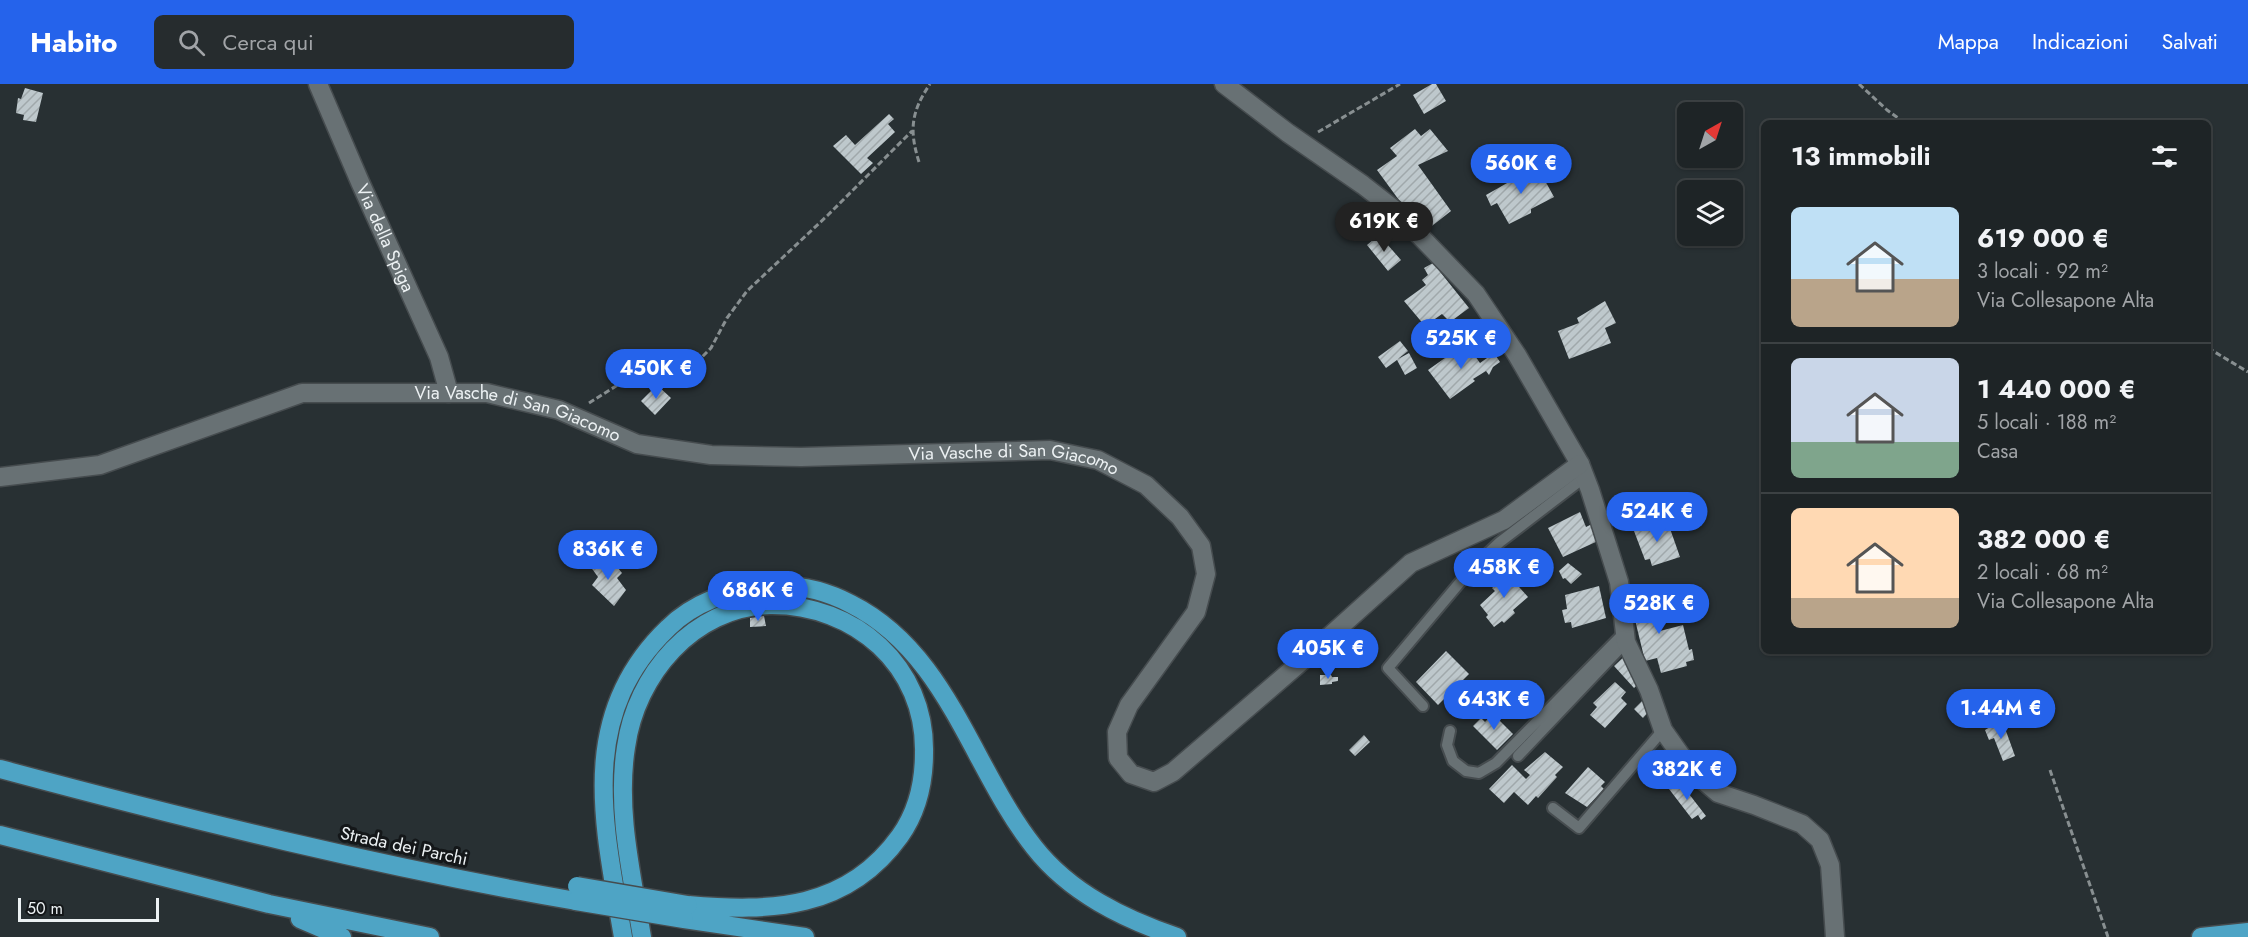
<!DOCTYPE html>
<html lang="it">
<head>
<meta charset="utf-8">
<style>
	body { margin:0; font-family:Jost,sans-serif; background:#262c2e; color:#f1f3f6; height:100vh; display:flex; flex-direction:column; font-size:22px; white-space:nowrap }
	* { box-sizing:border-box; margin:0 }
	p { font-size:20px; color:#a1a4a7 }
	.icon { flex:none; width:33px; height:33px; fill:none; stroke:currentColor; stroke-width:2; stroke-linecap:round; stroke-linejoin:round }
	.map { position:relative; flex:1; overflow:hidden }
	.panel { position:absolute; left:1761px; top:36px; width:450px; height:534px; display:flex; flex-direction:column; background:#1e2426; border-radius:9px; box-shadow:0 2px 4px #0004,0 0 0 2px #3c4143 }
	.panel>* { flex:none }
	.needle { width:39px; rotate:39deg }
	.buttons { position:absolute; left:1677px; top:18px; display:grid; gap:12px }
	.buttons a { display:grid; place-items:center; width:66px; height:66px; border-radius:9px; background:#1e2426; box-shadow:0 2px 4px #0004,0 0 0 2px #3c4143; font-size:30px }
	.scale { position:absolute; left:18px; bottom:15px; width:141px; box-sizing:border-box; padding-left:6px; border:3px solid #ecf1f3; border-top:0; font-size:16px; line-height:21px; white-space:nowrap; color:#ecf1f3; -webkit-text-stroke:4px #141719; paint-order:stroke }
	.price { position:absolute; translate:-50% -51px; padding:0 14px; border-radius:21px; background:#2563eb; color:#fff; font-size:20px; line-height:39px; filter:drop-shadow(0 2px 3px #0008) }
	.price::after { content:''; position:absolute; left:50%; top:36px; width:18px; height:14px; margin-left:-9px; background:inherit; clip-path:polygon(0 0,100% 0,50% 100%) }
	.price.selected { background:#222; color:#fff }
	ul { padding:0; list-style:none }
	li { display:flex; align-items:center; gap:18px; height:150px; padding:0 30px }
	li+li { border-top:2px solid #3c4143 }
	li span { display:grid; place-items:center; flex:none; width:168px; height:120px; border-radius:9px; color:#555 }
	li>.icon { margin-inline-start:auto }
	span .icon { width:72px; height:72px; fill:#fffc; stroke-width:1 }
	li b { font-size:26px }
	h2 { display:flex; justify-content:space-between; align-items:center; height:72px; padding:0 30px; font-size:26px }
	header { display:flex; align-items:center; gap:36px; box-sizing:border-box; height:84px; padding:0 30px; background:#2563eb; color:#fff }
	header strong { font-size:28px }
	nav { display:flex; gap:33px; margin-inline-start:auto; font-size:21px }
	.search { width:420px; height:54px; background:#262c2e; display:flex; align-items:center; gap:15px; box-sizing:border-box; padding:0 21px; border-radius:9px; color:#a1a4a7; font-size:22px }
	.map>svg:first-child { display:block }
	.building { fill:url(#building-hatch) }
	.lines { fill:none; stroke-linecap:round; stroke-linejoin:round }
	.lane-casing { stroke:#464c4f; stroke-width:14 }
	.street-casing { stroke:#464c4f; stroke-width:21 }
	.highway-casing { stroke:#464c4f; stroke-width:21 }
	.path { stroke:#888f91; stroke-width:3; stroke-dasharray:6 3; stroke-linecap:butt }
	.lane { stroke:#687174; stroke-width:10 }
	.street { stroke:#687174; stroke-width:18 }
	.highway { stroke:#4ea4c5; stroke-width:18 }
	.highway-bridge-casing { stroke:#464c4f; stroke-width:21; stroke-linecap:butt }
	.highway-bridge { stroke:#4ea4c5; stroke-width:18 }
	.labels { text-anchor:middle; stroke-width:6; stroke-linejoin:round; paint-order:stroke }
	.street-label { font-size:18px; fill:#ecf1f3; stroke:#141719 }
</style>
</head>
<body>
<header>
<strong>Habito</strong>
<div class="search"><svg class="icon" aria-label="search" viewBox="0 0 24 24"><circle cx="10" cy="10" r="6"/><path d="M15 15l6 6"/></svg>Cerca qui</div>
<nav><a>Mappa</a><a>Indicazioni</a><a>Salvati</a></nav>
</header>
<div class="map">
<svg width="2248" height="853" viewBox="0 0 2248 853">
	<defs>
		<pattern id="building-hatch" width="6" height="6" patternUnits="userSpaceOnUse" patternTransform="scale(1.5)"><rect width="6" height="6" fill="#bec8cc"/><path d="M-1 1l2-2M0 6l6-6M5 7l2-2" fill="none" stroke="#a0a8ab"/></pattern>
	</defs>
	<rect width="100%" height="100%" fill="#283033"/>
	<!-- building -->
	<path class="building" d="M1432,0H1436L1446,17L1424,30L1413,11Z
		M25,4L43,9L36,38L23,36L24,31L16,29L18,14L21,15Z
		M889,30L894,35L888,40L895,48L867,74L873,79L861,90L833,62L846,51L855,61Z
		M1415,45L1421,52L1430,45L1448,67L1418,81L1451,127L1423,149L1377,86L1397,72L1390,64Z
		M1537,82L1554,113L1531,125V129L1509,140L1497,119L1491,122L1486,111Z
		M1379,151L1401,176L1388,187L1367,161Z
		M1433,179L1469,224L1450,238L1442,230L1425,242L1404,217L1426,201L1422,196L1428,191L1424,184Z
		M1605,217L1616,239L1605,244L1611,259L1569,275L1558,247L1579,239L1577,234Z
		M1400,257L1408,267L1398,275L1409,269L1417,284L1405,291L1397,276L1386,284L1378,273Z
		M1466,259L1480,279L1494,269L1500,278L1493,283L1489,291L1486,287L1473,295L1475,297L1450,315L1428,286Z
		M657,301L671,314L655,331L641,317Z
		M1580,428L1586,443L1592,440L1600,456L1563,473L1548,444Z
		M1667,436L1680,473L1652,482L1650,475L1645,476L1634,447Z
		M598,474L607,484L614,479L622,489L617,494L626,506L614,522L592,501L598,493L590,482Z
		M1502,476L1514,491L1511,494L1528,513L1513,526L1515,529L1504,539L1502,537L1494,543L1486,533L1488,531L1480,521L1495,507L1492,504L1509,491L1505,486L1502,489L1499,485L1502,483L1499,479Z
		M1568,479L1582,490L1571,500L1565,494L1563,495L1559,487Z
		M1599,502L1606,534L1572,544L1571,538L1565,539L1562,526L1567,525L1565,511Z
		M1646,502L1647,506L1649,505L1660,547L1683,541L1689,566L1692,565L1694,576L1686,578L1687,582L1661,589L1657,574L1645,577L1629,511Z
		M764,532L766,542L750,543V534Z
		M1446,567L1469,590L1438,621L1416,598Z
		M1629,568L1640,598L1634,604L1614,582Z
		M1320,591H1331L1332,593H1338V597L1332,598V600L1320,601Z
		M1615,598L1626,608L1621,614L1627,620L1605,644L1590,631L1597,623L1593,619Z
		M1646,613L1651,625L1643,634L1634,625Z
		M1493,630L1513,650L1497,666L1473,642L1481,634L1485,638Z
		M2002,636L2015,672L2003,677L1994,654L1989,656L1985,646Z
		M1364,651L1370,658L1355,672L1349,666Z
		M1545,668L1563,683L1555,691L1557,693L1538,714L1536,712L1528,721L1514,708L1504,719L1489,705L1512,681L1526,695L1530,691L1524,686Z
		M1588,683L1605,698L1601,702L1604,705L1587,723L1565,709Z
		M1679,697L1706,732L1701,736L1698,731L1692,735L1669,705Z"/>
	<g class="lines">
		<!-- lane casing -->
		<g class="lane-casing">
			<path id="lane" d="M1423,622L1388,584L1472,484L1500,458L1585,393
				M1450,647L1447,661L1453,677L1466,687L1479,689L1496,679L1625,548
				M1518,672L1626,558
				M1553,724L1579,744L1663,646"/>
		</g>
		<!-- street casing -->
		<g class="street-casing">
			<g id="street">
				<path id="s1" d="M318,0L360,98L439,273L449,309"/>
				<path d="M1224,0L1288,49L1363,101L1395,126L1476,210L1517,271L1580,380L1590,406L1619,498L1626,558L1649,606L1663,646L1692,687L1718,709L1754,721L1802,740L1820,756L1830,781L1835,853"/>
				<path id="s2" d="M0,393L100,381L302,309H487L559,326L637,360L711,371L801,373L1050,366L1098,376L1146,401L1180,433L1201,462L1206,490L1196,528L1129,621L1117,648L1118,674L1131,690L1154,698L1173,688L1302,577L1411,479L1504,436L1580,380"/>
			</g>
		</g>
		<!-- highway casing -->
		<g class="highway-casing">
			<path id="highway" d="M0,685C190,736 381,783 576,817
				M0,751L269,820L430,853
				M300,835L342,853
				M684,835L805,853
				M623,853C604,741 576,632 668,544C693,519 729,506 764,503C794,499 824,506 851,520C948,569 971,683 1034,763C1070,809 1124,835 1177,853
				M642,853C632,791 616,726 626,663C636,591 693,523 770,521C855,520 926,582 924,669C924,698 917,728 900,752C847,826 771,828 688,821
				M2201,853L2248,848"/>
		</g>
		<!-- path -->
		<path class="path" d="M1859,0L1887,26L1905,39
			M1318,48L1400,0
			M919,78C909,46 911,28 930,0
			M2208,264L2248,288
			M589,319L624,297L671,291L686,285L700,275L711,264L727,234L747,207L828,131L912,47
			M2050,686L2108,853"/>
		<!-- lane -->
		<use href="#lane" class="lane"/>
		<!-- street -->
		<use href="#street" class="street"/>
		<!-- highway -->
		<use href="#highway" class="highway"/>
		<!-- highway-bridge casing -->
		<g class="highway-bridge-casing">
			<path id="highway-bridge" d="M577,802L688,821
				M576,817L684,835"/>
		</g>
		<!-- highway-bridge -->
		<use href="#highway-bridge" class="highway-bridge"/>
	</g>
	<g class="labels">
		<!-- street labels -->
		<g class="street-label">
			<text dy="6" stroke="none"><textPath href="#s1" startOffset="168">Via della Spiga</textPath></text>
			<text dy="6" stroke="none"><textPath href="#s2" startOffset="534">Via Vasche di San Giacomo</textPath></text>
			<text dy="6" stroke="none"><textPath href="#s2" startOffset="1038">Via Vasche di San Giacomo</textPath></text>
			<text transform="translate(404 762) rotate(12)" y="6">Strada dei Parchi</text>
		</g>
	</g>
</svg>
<div class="buttons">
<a><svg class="needle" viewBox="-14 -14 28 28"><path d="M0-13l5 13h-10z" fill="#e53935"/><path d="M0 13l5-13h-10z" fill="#a1a4a7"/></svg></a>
<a><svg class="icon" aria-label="layers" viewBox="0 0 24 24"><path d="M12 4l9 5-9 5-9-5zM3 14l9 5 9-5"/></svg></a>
</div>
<div class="scale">50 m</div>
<b class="price" style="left:1521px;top:111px">560K €</b>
<b class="price selected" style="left:1384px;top:169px">619K €</b>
<b class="price" style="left:1461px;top:286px">525K €</b>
<b class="price" style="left:656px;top:316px">450K €</b>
<b class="price" style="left:1657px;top:459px">524K €</b>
<b class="price" style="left:608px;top:497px">836K €</b>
<b class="price" style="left:1504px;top:515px">458K €</b>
<b class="price" style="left:758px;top:538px">686K €</b>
<b class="price" style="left:1659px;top:551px">528K €</b>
<b class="price" style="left:1328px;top:596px">405K €</b>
<b class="price" style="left:1494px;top:647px">643K €</b>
<b class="price" style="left:2001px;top:656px">1.44M €</b>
<b class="price" style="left:1687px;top:717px">382K €</b>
<section class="panel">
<h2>13 immobili<svg class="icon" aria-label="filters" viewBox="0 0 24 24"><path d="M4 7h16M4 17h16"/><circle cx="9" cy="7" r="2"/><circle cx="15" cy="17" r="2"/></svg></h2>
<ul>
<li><span style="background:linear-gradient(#bfe0f5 60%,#b9a48a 0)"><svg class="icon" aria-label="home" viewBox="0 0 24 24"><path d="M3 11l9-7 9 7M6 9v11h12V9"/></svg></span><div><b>619 000 €</b><p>3 locali · 92 m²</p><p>Via Collesapone Alta</p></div></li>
<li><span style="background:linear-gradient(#c9d6e8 70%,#7fa58c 0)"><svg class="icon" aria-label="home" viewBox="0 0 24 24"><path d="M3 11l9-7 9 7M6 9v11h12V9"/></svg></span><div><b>1 440 000 €</b><p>5 locali · 188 m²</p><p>Casa</p></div></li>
<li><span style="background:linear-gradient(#ffd9b3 75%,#b9a48a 0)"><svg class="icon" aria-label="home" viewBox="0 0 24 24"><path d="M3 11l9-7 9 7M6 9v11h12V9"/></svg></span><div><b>382 000 €</b><p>2 locali · 68 m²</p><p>Via Collesapone Alta</p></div></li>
</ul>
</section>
</div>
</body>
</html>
